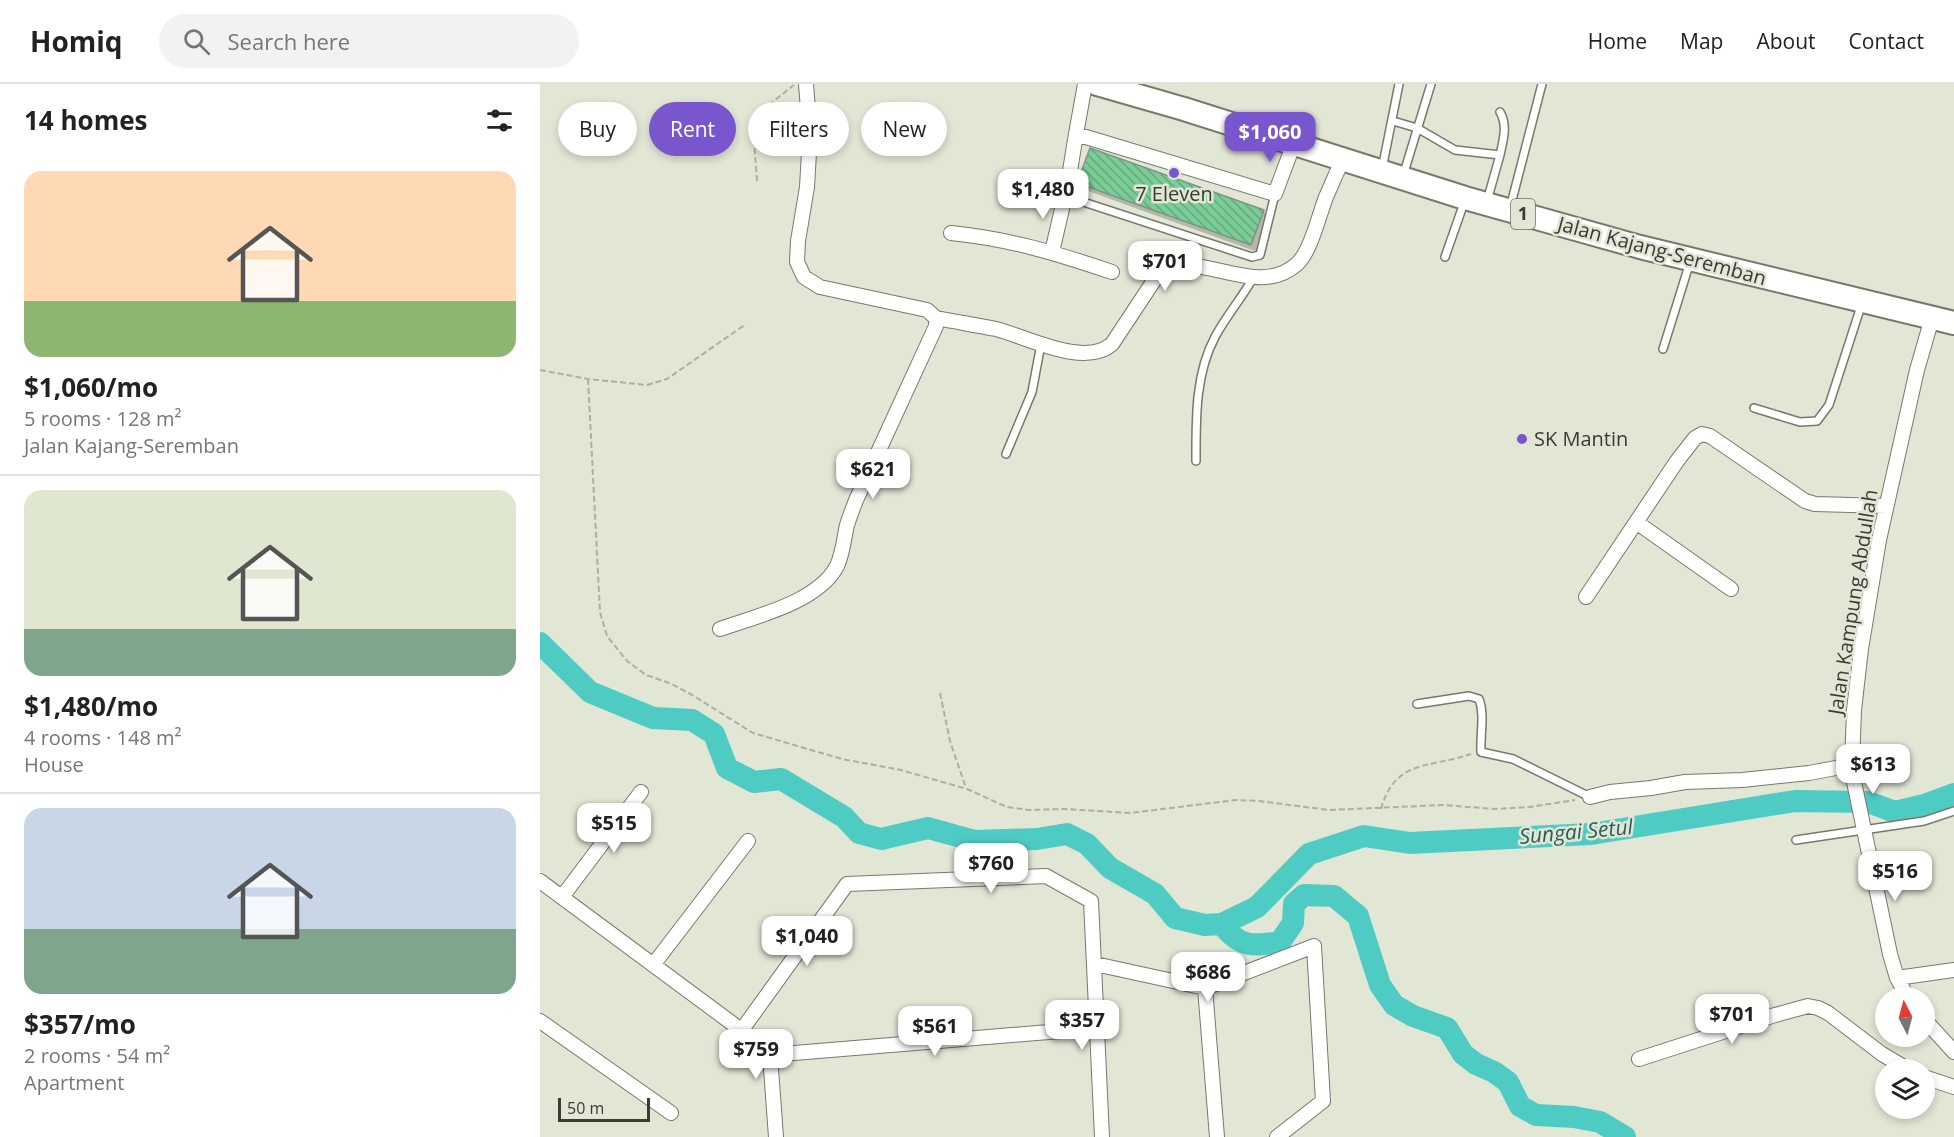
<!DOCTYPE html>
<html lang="en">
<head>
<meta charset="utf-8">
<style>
	body { margin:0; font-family:"Open Sans",sans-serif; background:#f2f2f2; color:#222; height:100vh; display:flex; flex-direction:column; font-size:22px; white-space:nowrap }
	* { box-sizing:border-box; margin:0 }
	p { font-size:20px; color:#767676 }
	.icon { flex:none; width:33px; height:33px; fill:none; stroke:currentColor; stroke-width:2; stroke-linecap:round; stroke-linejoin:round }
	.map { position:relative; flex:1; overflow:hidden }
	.side { display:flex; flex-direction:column; background:#fff; width:540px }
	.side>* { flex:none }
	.banner { position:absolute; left:18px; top:18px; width:570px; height:54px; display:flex; gap:12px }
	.needle { width:39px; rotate:354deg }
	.buttons { position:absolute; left:1335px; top:903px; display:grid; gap:12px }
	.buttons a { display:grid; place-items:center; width:60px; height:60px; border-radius:50%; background:#fff; box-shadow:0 3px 9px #0003; font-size:30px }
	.scale { position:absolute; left:18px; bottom:15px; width:92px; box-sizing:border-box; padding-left:6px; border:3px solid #393b35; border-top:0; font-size:16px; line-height:21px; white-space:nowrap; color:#393b35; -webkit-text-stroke:4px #e1e6d5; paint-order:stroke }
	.price { position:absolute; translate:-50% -51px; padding:0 14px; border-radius:12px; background:#fff; color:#222; font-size:20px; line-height:39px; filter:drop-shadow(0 2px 3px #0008) }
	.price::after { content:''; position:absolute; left:50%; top:36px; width:18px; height:14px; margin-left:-9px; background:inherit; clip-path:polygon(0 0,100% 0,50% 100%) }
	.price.current { background:#7955ce; color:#fff }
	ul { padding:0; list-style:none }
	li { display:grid; align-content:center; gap:12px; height:318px; padding:0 24px }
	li+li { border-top:2px solid #e0e0e0 }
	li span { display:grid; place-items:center; height:186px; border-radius:18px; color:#555 }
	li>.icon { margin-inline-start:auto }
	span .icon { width:108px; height:108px; fill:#fffc; stroke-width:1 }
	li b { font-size:26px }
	h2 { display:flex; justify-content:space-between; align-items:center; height:72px; padding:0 24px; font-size:26px }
	.pill { padding:0 21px; border-radius:27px; background:#fff; box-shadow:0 3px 9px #0003; font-size:21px; line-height:54px }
	.pill.current { background:#7955ce; color:#fff }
	header { display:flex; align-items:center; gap:36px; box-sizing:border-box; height:84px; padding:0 30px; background:#fff; border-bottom:2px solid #e0e0e0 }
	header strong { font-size:28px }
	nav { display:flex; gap:33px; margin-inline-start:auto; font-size:21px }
	.search { width:420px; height:54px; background:#f2f2f2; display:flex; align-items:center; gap:15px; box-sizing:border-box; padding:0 21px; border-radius:33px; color:#767676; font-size:22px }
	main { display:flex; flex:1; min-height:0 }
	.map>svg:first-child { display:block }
	.shadow { fill:#0003 }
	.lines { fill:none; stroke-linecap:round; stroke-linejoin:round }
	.river { stroke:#4ecbc3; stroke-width:22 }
	.building { fill:url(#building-back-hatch); stroke:#839288; stroke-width:1.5 }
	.service-casing { stroke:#767a6b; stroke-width:10 }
	.minor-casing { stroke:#767a6b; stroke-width:16 }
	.primary-casing { stroke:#767a6b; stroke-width:26 }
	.path { stroke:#acb0a2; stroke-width:2; stroke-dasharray:6 3; stroke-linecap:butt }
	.service { stroke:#fff; stroke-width:7 }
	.minor { stroke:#fff; stroke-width:14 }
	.primary { stroke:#fff; stroke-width:22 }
	.poi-dot { fill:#7955ce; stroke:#e1e6d5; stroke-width:2 }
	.labels { text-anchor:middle; stroke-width:5; stroke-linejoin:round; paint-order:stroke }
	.shield { fill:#e1e6d5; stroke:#6b6e65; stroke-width:1.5 }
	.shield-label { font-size:18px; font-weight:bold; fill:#393b35 }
	.poi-label { font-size:20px; fill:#393b35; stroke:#e1e6d5 }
	.street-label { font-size:20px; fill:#393b35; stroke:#e1e6d5 }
	.water-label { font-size:21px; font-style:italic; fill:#285d59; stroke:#e1e6d5 }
</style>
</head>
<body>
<header>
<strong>Homiq</strong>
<div class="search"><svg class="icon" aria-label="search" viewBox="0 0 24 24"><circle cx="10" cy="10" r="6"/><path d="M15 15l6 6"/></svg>Search here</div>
<nav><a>Home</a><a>Map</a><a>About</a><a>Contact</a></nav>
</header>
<main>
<section class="side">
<h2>14 homes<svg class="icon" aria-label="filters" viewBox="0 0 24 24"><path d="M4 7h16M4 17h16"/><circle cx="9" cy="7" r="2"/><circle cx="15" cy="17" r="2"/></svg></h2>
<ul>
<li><span style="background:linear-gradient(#ffd9b3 70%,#8fb573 0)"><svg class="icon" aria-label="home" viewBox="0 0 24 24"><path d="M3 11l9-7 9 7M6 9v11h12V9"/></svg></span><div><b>$1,060/mo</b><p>5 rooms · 128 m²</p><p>Jalan Kajang-Seremban</p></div></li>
<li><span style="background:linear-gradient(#dfe7d0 75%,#7fa58c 0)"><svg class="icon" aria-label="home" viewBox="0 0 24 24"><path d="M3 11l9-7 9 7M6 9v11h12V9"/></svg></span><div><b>$1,480/mo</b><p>4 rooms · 148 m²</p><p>House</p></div></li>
<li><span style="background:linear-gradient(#c9d6e8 65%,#7fa58c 0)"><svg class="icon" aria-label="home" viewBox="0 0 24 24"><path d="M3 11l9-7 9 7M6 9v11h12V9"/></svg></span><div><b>$357/mo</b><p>2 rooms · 54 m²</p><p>Apartment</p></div></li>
</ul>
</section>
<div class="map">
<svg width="1414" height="1053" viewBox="0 0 1414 1053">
	<defs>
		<pattern id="building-back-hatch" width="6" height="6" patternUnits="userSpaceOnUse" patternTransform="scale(1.5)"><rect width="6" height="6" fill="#7bcd98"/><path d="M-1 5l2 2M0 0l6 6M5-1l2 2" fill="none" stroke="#66a87d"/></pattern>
	</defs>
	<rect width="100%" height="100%" fill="#e1e6d5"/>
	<!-- shadow -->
	<path class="shadow" d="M539,99L723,127L732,136L720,169L548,107Z"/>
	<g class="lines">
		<!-- river -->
		<path class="river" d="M0,559L50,608L113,634L152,636L174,650L187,684L214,698L241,695L304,733L319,749L341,755L388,744L435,757L497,755L527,750L547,760L570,784L615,810L635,834L665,841L682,840L717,823L769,770L824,752L870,759L1051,750L1255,717L1328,718L1355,728L1384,721L1414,710
			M682,840C699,864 714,862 740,858L753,839L754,820L764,811L794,812L818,832L840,901L854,921L873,932L907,944L923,970L936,980L954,988L968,998L980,1022L996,1031L1034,1033L1060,1038L1085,1053"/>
	</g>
	<!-- building -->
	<path class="building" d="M550,64L724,126L711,161L537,99Z"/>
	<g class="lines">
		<!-- service casing -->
		<g class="service-casing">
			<path id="service" d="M960,28C968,42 963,56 960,71
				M853,37L877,44L915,66L960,71L947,117
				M842,85L859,0
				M863,92L891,0
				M525,112L712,173L720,171L735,110
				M970,124L1002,0
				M905,173L925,116
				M1123,265L1150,178
				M1214,324L1260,338L1277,337L1289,321L1322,219
				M466,370L492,308L501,260
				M656,377C656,336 655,290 675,253C686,232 702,214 713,194
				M877,620L929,612L939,615C945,631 940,650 941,668L973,675L1050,713
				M1256,756L1384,737L1414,727"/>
		</g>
		<!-- minor casing -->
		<g class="minor-casing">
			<path id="minor" d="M545,0L536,50L735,110L754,59
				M411,149C470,155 516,169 572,188
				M512,168L528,99L536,50
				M396,234C416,238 436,241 456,245C487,253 545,284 572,260L617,192C655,159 714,218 757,180C771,167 779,131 786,113C792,100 797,87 803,75
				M1096,438L1191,505
				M1046,513L1137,377L1155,354L1162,350L1170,352L1265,417L1275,420L1346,422
				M180,545C217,532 278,518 297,482C303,469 304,454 307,441C310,432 313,423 317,414L396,242V234L387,226L280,203L264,193L257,178L258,157L267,103L270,51L266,0
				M1050,713L1070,708L1111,704L1145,698L1202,696L1269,689L1312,681
				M0,797L193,940L230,971L236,1053
				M22,813L101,708
				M555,880L665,904L774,862L783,1017L737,1053
				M113,881L208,757
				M1357,894L1414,886
				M665,904L677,1053
				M1368,914L1357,894L1350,870L1314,698L1312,681L1314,626L1321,565L1339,456L1377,286L1392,234
				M1384,935L1414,968
				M0,937L131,1029
				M201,947L307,800L506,792L551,817L562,1053
				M230,971L557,944
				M1099,975L1235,931L1268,922L1278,924L1288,929L1342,970L1369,986
				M1384,993L1414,1003"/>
		</g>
		<!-- primary casing -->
		<g class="primary-casing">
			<path id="primary" d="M557,0L644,25L925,114L1100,163L1414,239"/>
		</g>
		<!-- path -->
		<path class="path" d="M217,97L213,43L230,20L254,1
			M0,286L48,295L107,301L127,295L206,240
			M48,295L60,528L67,552L87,577L106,591L132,600L152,611L213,649L302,675L361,686L399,697L427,705L467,723L489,726L525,725L590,729L696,716L719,717L789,726L903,721L955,725L990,723L1035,716
			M400,609L410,657L426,704
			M841,725C855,674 892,684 931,670"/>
		<!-- service -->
		<use href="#service" class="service"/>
		<!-- minor -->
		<use href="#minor" class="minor"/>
		<!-- primary -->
		<use href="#primary" class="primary"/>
	</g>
	<!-- markers -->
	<g class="poi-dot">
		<circle cx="634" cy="89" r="6"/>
		<circle cx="982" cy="355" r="6"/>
	</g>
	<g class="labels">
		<!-- shield labels -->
		<rect class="shield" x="971" y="115" width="24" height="30" rx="4.5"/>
		<g class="shield-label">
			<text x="983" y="136">1</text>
		</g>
		<!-- poi labels -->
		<g class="poi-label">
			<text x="634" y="117">7 Eleven</text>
			<text x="994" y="362" text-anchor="start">SK Mantin</text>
		</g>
		<!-- street labels -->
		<g class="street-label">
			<text transform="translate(1122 167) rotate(15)" y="7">Jalan Kajang-Seremban</text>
			<text transform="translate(1313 518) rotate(-81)" y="7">Jalan Kampung Abdullah</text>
		</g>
		<!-- water labels -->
		<g class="water-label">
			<text transform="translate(1036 748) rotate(-5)" y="7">Sungai Setul</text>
		</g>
	</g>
</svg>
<div class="buttons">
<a><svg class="needle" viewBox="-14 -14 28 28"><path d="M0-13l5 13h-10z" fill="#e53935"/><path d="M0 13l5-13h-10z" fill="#767676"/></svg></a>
<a><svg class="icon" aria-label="layers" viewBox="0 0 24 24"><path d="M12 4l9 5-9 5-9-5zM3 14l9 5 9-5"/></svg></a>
</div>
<div class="scale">50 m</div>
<b class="price current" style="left:730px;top:79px">$1,060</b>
<b class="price" style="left:503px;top:136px">$1,480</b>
<b class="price" style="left:625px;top:208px">$701</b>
<b class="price" style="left:333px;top:416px">$621</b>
<b class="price" style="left:1333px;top:711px">$613</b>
<b class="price" style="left:74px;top:770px">$515</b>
<b class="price" style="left:451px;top:810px">$760</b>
<b class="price" style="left:1355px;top:818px">$516</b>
<b class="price" style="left:267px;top:883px">$1,040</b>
<b class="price" style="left:668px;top:919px">$686</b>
<b class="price" style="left:1192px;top:961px">$701</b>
<b class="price" style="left:542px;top:967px">$357</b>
<b class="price" style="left:395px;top:973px">$561</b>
<b class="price" style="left:216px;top:996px">$759</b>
<div class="banner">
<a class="pill">Buy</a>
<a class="pill current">Rent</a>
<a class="pill">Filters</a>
<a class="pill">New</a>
</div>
</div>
</main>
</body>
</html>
